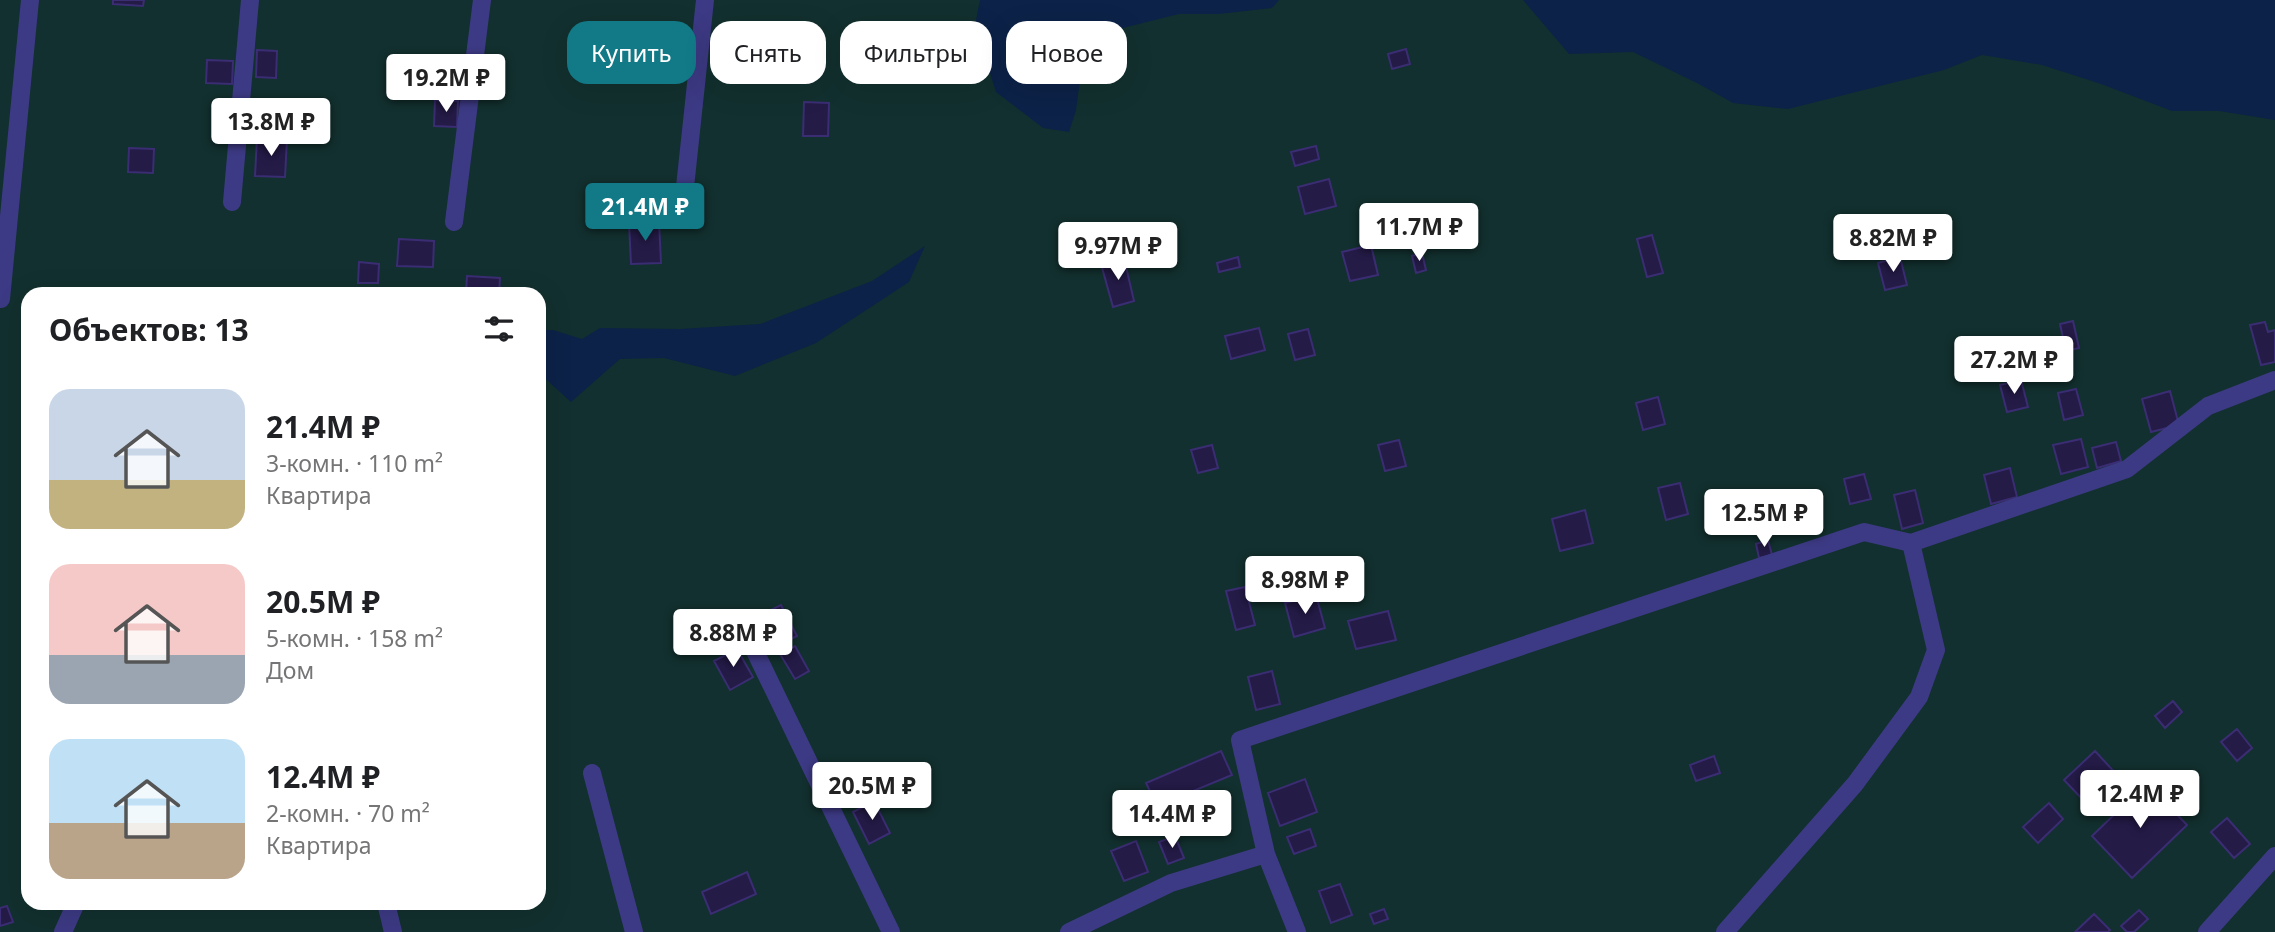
<!DOCTYPE html>
<html lang="ru">
<head>
<meta charset="utf-8">
<style>
	body { margin:0; font-family:"Noto Sans",sans-serif; background:#f2f2f2; color:#202124; height:100vh; display:flex; flex-direction:column; font-size:26px; white-space:nowrap }
	* { box-sizing:border-box; margin:0 }
	p { font-size:23px; color:#757577 }
	.icon { flex:none; width:38px; height:38px; fill:none; stroke:currentColor; stroke-width:2; stroke-linecap:round; stroke-linejoin:round }
	.map { position:relative; flex:1; overflow:hidden }
	.details { position:absolute; left:21px; top:287px; width:525px; height:623px; display:flex; flex-direction:column; background:#fff; border-radius:21px; box-shadow:0 7px 28px #0002 }
	.details>* { flex:none }
	.banner { position:absolute; left:567px; top:21px; width:665px; height:63px; display:flex; gap:14px }
	.price { position:absolute; translate:-50% -60px; padding:0 16px; border-radius:7px; background:#fff; color:#222; font-size:23px; line-height:46px; filter:drop-shadow(0 2px 4px #0008) }
	.price::after { content:''; position:absolute; left:50%; top:42px; width:21px; height:16px; margin-left:-10px; background:inherit; clip-path:polygon(0 0,100% 0,50% 100%) }
	.price.on { background:#127987; color:#fff }
	ul { padding:0; list-style:none }
	li { display:flex; align-items:center; gap:21px; height:175px; padding:0 28px }
	li span { display:grid; place-items:center; flex:none; width:196px; height:140px; border-radius:21px; color:#555 }
	li>.icon { margin-inline-start:auto }
	span .icon { width:84px; height:84px; fill:#fffc; stroke-width:1 }
	li b { font-size:30px }
	h2 { display:flex; justify-content:space-between; align-items:center; height:84px; padding:0 28px; font-size:30px }
	.chip { padding:0 24px; border-radius:21px; background:#fff; box-shadow:0 7px 28px #0002; font-size:24px; line-height:63px }
	.chip.on { background:#127987; color:#fff }
	.map>svg:first-child { display:block }
	.green { fill:#12302f; fill-rule:evenodd }
	.water { fill:#0c2248 }
	.building { fill:#241b47; stroke:#3b2d73; stroke-width:2 }
	.lines { fill:none; stroke-linecap:round; stroke-linejoin:round }
	.service { stroke:#3d3a85; stroke-width:18 }
</style>
</head>
<body>
<div class="map">
<svg width="2275" height="932" viewBox="0 0 2275 932">
	<rect width="100%" height="100%" fill="#130f26"/>
	<!-- green -->
	<path class="green" d="M0,0H2275V932H0ZM28,294H539V903H28Z"/>
	<!-- water -->
	<path class="water" d="M980,0H1279L1272,8L1219,14H1179L1099,34L1083,57L1076,110L1069,132L1043,128L996,92L975,25Z
		M1523,0H2275V120L2219,111H2172L2101,84L2042,65L1982,55L1944,70L1788,109L1733,103L1697,83L1633,52L1569,54Z
		M925,246L909,282L816,343L735,376L664,358L620,359L571,402L539,373V330H553L582,339L600,328L680,329L760,324L872,281Z"/>
	<!-- building -->
	<path class="building" d="M113,0H144L143,6L113,4Z
		M649,31L688,35L683,77L645,72Z
		M1406,49L1410,64L1392,69L1388,54Z
		M257,50L277,51L276,78L256,77Z
		M207,60L233,61L232,84L206,83Z
		M435,100L458,101L457,127L434,126Z
		M804,102L829,103L828,136H803Z
		M257,138L287,139L285,177L255,176Z
		M1316,146L1319,159L1295,166L1291,152Z
		M129,148L154,149L153,173L128,172Z
		M1329,179L1336,206L1305,214L1298,187Z
		M659,221L661,263L631,264L629,223Z
		M1438,228L1441,240L1411,248L1408,235Z
		M1652,235L1663,273L1647,277L1637,239Z
		M399,239L434,241L433,267L397,266Z
		M1371,245L1378,275L1350,281L1342,252Z
		M1422,253L1426,270L1416,273L1412,256Z
		M1238,257L1240,267L1219,272L1217,263Z
		M1900,257L1907,285L1885,290L1878,263Z
		M1124,258L1134,301L1113,307L1101,264Z
		M359,262L379,264L378,283H358Z
		M467,276L500,278L499,294H466Z
		M2073,321L2079,348L2066,351L2060,324Z
		M2265,322L2268,332L2275,330V362L2261,365L2250,325Z
		M1259,328L1265,350L1231,359L1225,336Z
		M1308,329L1315,355L1295,360L1288,334Z
		M2021,380L2028,407L2007,412L2000,385Z
		M2076,389L2083,415L2064,420L2058,393Z
		M2170,391L2179,425L2151,432L2142,399Z
		M1658,397L1665,424L1643,430L1636,403Z
		M2081,439L2088,467L2061,474L2053,445Z
		M1399,440L1406,466L1385,471L1378,445Z
		M2116,442L2121,461L2097,468L2092,448Z
		M1212,445L1218,468L1198,473L1191,450Z
		M2010,468L2017,497L1991,504L1984,475Z
		M1864,474L1871,499L1850,504L1844,479Z
		M1680,483L1688,514L1666,520L1658,488Z
		M1915,490L1923,523L1902,529L1894,495Z
		M1585,510L1593,543L1560,551L1552,519Z
		M1768,540L1772,555L1759,558L1756,544Z
		M1245,587L1255,625L1236,630L1226,591Z
		M1316,595L1325,628L1294,637L1285,603Z
		M781,605L797,636L773,648L756,617Z
		M1388,611L1396,640L1356,649L1348,621Z
		M795,646L809,671L795,679L780,654Z
		M737,649L753,677L730,690L714,661Z
		M1272,671L1280,704L1256,710L1248,677Z
		M2173,701L2182,712L2165,728L2155,716Z
		M2237,729L2252,748L2237,761L2221,742Z
		M1221,751L1232,775L1157,806L1146,783Z
		M2095,751L2129,788L2115,800L2105,789L2088,805L2064,780Z
		M1714,756L1720,773L1696,781L1690,765Z
		M859,764L871,786L848,798L836,776Z
		M1305,779L1317,812L1280,826L1268,793Z
		M2147,783L2187,825L2132,878L2092,836Z
		M874,801L890,833L869,844L853,812Z
		M2049,803L2063,819L2038,843L2023,827Z
		M2227,818L2250,844L2234,858L2211,832Z
		M1310,829L1316,846L1294,854L1287,837Z
		M1175,836L1184,858L1168,864L1159,842Z
		M1136,841L1148,872L1124,881L1111,851Z
		M747,872L756,894L711,914L702,892Z
		M1340,884L1352,915L1331,923L1319,891Z
		M7,906L13,922L0,926V908Z
		M1384,909L1388,919L1374,924L1370,914Z
		M2139,910L2148,919L2134,932H2127L2121,926Z
		M2094,914L2110,930L2108,932H2075Z"/>
	<g class="lines">
		<!-- service -->
		<path class="service" d="M685,187L705,0
			M232,202L250,0
			M454,222L482,0
			M1,299L30,0
			M752,645L891,932
			M592,773L634,932
			M386,903L393,932
			M63,932L76,903
			M1069,932L1171,883L1266,854
			M1297,932L1266,854L1240,740L1864,532L1911,543L2127,469L2208,406L2275,380
			M1725,932L1855,784L1919,697L1936,650L1911,543
			M2207,932L2275,856"/>
	</g>
</svg>
<b class="price" style="left:446px;top:114px">19.2M ₽</b>
<b class="price" style="left:271px;top:158px">13.8M ₽</b>
<b class="price on" style="left:645px;top:243px">21.4M ₽</b>
<b class="price" style="left:1419px;top:263px">11.7M ₽</b>
<b class="price" style="left:1893px;top:274px">8.82M ₽</b>
<b class="price" style="left:1118px;top:282px">9.97M ₽</b>
<b class="price" style="left:2014px;top:396px">27.2M ₽</b>
<b class="price" style="left:1764px;top:549px">12.5M ₽</b>
<b class="price" style="left:1305px;top:616px">8.98M ₽</b>
<b class="price" style="left:733px;top:669px">8.88M ₽</b>
<b class="price" style="left:872px;top:822px">20.5M ₽</b>
<b class="price" style="left:2140px;top:830px">12.4M ₽</b>
<b class="price" style="left:1172px;top:850px">14.4M ₽</b>
<div class="banner">
<a class="chip on">Купить</a>
<a class="chip">Снять</a>
<a class="chip">Фильтры</a>
<a class="chip">Новое</a>
</div>
<section class="details">
<h2>Объектов: 13<svg class="icon" aria-label="filters" viewBox="0 0 24 24"><path d="M4 7h16M4 17h16"/><circle cx="9" cy="7" r="2"/><circle cx="15" cy="17" r="2"/></svg></h2>
<ul>
<li><span style="background:linear-gradient(#c9d6e8 65%,#c2b280 0)"><svg class="icon" aria-label="home" viewBox="0 0 24 24"><path d="M3 11l9-7 9 7M6 9v11h12V9"/></svg></span><div><b>21.4M ₽</b><p>3-комн. · 110 m²</p><p>Квартира</p></div></li>
<li><span style="background:linear-gradient(#f6c9c9 65%,#9aa5b1 0)"><svg class="icon" aria-label="home" viewBox="0 0 24 24"><path d="M3 11l9-7 9 7M6 9v11h12V9"/></svg></span><div><b>20.5M ₽</b><p>5-комн. · 158 m²</p><p>Дом</p></div></li>
<li><span style="background:linear-gradient(#bfe0f5 60%,#b9a48a 0)"><svg class="icon" aria-label="home" viewBox="0 0 24 24"><path d="M3 11l9-7 9 7M6 9v11h12V9"/></svg></span><div><b>12.4M ₽</b><p>2-комн. · 70 m²</p><p>Квартира</p></div></li>
</ul>
</section>
</div>
</body>
</html>
